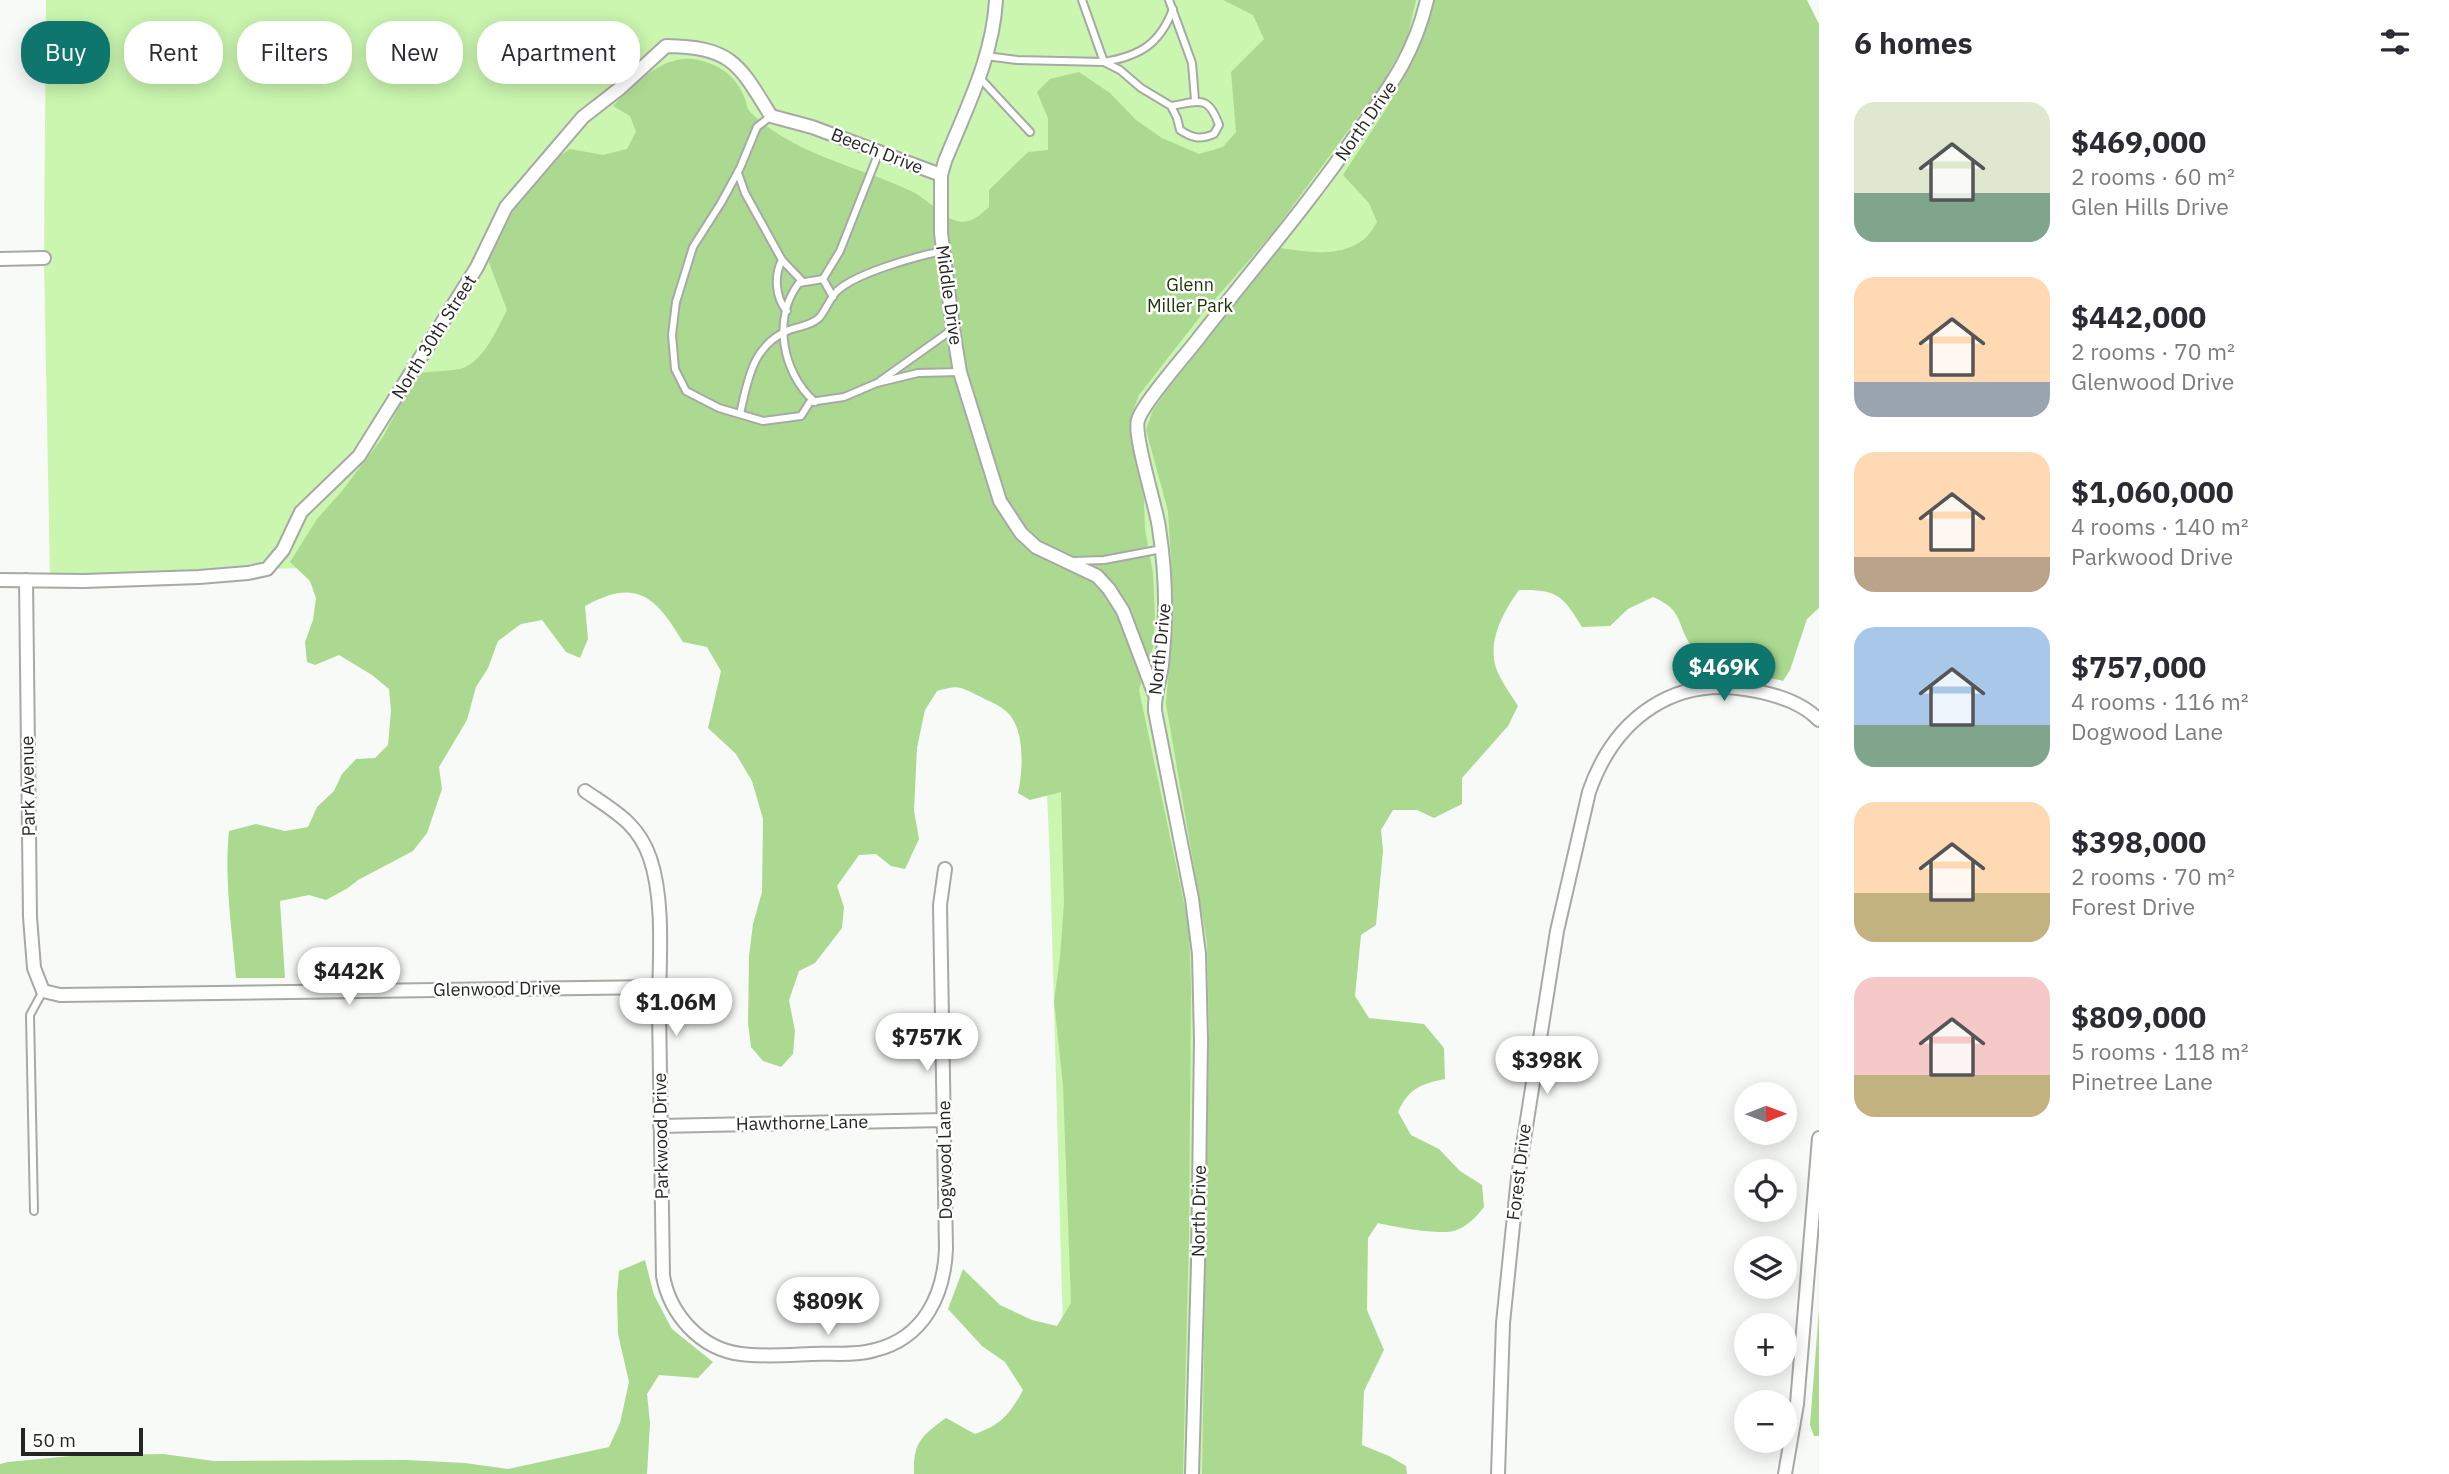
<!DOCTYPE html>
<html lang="en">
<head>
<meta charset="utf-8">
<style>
	body { margin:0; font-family:"IBM Plex Sans",sans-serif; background:#f7f7f7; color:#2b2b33; height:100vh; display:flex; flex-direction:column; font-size:26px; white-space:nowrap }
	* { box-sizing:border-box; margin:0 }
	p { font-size:23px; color:#7c7c81 }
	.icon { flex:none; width:38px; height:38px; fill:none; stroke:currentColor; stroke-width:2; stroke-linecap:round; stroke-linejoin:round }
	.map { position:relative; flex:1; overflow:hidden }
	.side { display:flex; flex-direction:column; background:#fff; width:630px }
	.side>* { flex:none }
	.guide { position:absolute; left:21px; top:21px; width:665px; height:63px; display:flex; gap:14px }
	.needle { width:46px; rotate:89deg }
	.controls { position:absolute; left:1734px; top:1082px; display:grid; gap:14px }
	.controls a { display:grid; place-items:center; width:63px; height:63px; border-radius:50%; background:#fff; box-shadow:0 4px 18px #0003; font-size:35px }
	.scale { position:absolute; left:21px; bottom:18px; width:122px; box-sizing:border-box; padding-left:7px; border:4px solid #252624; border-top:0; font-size:19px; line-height:24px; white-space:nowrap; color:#252624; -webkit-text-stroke:5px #fff; paint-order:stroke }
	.price { position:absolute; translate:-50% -60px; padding:0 16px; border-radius:24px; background:#fff; color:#222; font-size:23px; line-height:46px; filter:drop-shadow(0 2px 4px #0008) }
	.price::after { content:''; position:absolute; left:50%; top:42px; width:21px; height:16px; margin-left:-10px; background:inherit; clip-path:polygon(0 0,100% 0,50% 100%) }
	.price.active { background:#0f766e; color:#fff }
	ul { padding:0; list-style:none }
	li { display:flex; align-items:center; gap:21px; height:175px; padding:0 35px }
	li span { display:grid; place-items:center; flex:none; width:196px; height:140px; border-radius:21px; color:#555 }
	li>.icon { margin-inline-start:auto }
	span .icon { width:84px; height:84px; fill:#fffc; stroke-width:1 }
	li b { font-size:30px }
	h2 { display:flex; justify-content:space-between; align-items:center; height:84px; padding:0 35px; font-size:30px }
	.tag { padding:0 24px; border-radius:28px; background:#fff; box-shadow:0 4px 18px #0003; font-size:24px; line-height:63px }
	.tag.active { background:#0f766e; color:#fff }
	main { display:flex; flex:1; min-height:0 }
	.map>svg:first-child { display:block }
	.green { fill:#caf6af }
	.forest { fill:#acd990 }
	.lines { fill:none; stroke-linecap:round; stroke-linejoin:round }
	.service-casing { stroke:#a7a9a5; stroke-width:10 }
	.minor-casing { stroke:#a7a9a5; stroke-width:16 }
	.service { stroke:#fff; stroke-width:6 }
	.minor { stroke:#fff; stroke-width:12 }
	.labels { text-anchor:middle; stroke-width:5; stroke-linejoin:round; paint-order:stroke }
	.street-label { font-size:18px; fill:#252624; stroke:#fff }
	.park-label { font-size:18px; fill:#193400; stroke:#fff }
</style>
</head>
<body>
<main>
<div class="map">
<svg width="1819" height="1474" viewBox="0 0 1819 1474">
	<rect width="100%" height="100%" fill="#f7faf6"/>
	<!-- green -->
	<path class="green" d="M46,0H1782L1341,548L1348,1474H1067L1050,861L1036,547L267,569L50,580L44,258Z"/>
	<!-- forest -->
	<path class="forest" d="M1223,0H1416L1407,39L1381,86L1272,234L1203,313L1139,395L1131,417L1144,500L1145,529L1153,573L1155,617L1153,647L1139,690L1189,926L1191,989L1189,1238L1183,1474H914C913,1443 921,1436 946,1418L975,1434C1001,1425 1010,1414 1023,1390L1005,1362L982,1346L948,1309L963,1269L1000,1305L1032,1320L1057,1326L1071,1303L1063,1085L1054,1001L1060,957L1064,903L1061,792L1030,800L1018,793C1023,771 1025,730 1008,713C999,704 990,702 979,696C958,686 960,685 937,691L925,710L917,748L914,810L919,839L905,869L891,866L876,854L859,855L837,886L844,907L842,928L815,963L799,971L789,1000L795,1031L793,1054L781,1067L763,1061L751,1047L748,1023L749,956L753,924L762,892L763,819L752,781L736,754L708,728L721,671L707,647L683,642C656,597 637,577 585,606L588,639L580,658L566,652L542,620L521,624L498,641L488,668L476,687L467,720L439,767L442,789L427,833L413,851L358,880L348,888L326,900L309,895L280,901L285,978H236C232,930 224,879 229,831L256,824L285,831L308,827L317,807L334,791L342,774L356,759L375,758L388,745L391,711L389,689L372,675L339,655L315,665L307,662L305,642L313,620L316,598L310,581L290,562L317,519L342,491L383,437L402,401L421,373C434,371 448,371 460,369C483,363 497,329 507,310L488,260C503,229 522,188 547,165C554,159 563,154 570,149L603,155L627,149L636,132L630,116L613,106C633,84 666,52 698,60C721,65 737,77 745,99C747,104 747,109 751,113C796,156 858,166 913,192C926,198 944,218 957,221C971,224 979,216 989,207V190L1028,152L1048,150V118L1037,92L1050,79L1079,72L1110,93L1136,120L1162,138L1199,154L1223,147L1236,132L1231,72L1264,39L1253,15Z
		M1433,0H1807L1819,24V608L1807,619L1790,670L1783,681C1755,674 1711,672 1692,647C1675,623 1685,611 1653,597L1628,609L1610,626L1582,627C1563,596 1558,589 1519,590C1503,612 1485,644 1498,673C1503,684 1511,695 1518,706L1508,726L1462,778V804L1434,818L1417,810H1393L1381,830L1383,851L1376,925L1361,935L1355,996L1369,1018L1424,1024L1444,1048L1445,1079C1421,1084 1409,1088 1398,1112L1411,1135L1439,1149L1460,1171L1482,1185L1484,1207C1476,1217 1467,1227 1454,1231C1438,1235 1395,1227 1378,1223L1368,1238L1367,1310L1384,1350L1364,1391L1362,1445L1389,1456L1406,1466L1407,1474H1202L1209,1032L1207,943L1166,704L1171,639L1172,574L1168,511L1146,430L1153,410L1170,386L1280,248C1308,252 1338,258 1363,240C1369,236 1373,228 1377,222L1369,203L1343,175C1378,121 1420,65 1433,0Z
		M645,1260L654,1295L672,1329L713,1362L698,1378L659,1375L647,1394L650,1423L647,1474H0V1464L8,1462L71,1456L163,1454L214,1461L406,1460L465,1463L508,1469L609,1447L620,1423L629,1382L618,1334L617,1293L619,1271Z
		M1819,1309V1436H1814L1810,1425Z"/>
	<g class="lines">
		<!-- service casing -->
		<g class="service-casing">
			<path id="service" d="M1082,0L1104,62C1140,56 1160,44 1173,9
				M1169,0L1192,63L1195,100
				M986,56L1017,60L1104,62L1120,70L1141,88L1171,106L1177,118L1180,130C1192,138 1200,140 1214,134L1219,125C1208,93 1197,102 1171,106
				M979,77L1030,132
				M771,116L757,127L740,168L721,203L693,247L676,302L672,335L675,369L686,391L719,408L763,421L801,416L810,402L844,397L877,383L918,373L960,372
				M738,173L745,193L782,260L803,282
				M782,260C774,275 775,298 787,311
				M833,297L823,279L840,251L879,152
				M880,381L953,329
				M815,402C782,373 772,318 799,283L823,279
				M740,414C748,380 752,345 789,330C800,326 810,326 819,318C826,310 830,298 837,291C856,273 917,256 943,251
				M1073,561L1104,560L1162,549
				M34,1211L30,1015L43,991"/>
		</g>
		<!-- minor casing -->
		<g class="minor-casing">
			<path id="minor" d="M996,0C993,57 966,109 945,161L941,175V233L953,329L960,372L1000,501L1021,533L1036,547L1097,576L1109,589L1123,611L1154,693
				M0,259L44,258
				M0,580L84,581L199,577L248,573L267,569L283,550L301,512L359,456L477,267L506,207L583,117L619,89L666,46C732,47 739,64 771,116L812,127L941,175
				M26,580L30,917L34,968L43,991L60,995L659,987
				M585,791C614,811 638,823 650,858C665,902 659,962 659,1008C660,1097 661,1186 663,1276C670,1314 700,1349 741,1354C763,1357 788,1355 811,1354C832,1353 855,1356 875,1350C924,1338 944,1295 946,1249L940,905L945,869
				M660,1126L945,1120
				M1192,1474L1198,1264L1201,1040L1199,954L1192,899L1155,711C1154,694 1160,681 1162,665C1167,619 1166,573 1159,528C1156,505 1133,436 1138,420C1143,403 1185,356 1198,339C1251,271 1307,206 1356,135C1388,89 1414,56 1427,0
				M1498,1474L1503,1323L1518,1177L1557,931L1589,792C1615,717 1676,673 1756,691C1780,696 1802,703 1819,720
				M1785,1474L1797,1404L1819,1138"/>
		</g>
		<!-- service -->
		<use href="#service" class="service"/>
		<!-- minor -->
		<use href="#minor" class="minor"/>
	</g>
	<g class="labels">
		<!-- street labels -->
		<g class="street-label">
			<text transform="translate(1366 121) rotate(-55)" y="6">North Drive</text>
			<text transform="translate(877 151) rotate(21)" y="6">Beech Drive</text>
			<text transform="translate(949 295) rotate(82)" y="6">Middle Drive</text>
			<text transform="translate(434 337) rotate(-58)" y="6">North 30th Street</text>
			<text transform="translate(1160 649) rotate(-84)" y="6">North Drive</text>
			<text transform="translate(28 786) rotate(-91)" y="6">Park Avenue</text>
			<text transform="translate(497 989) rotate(-1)" y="6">Glenwood Drive</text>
			<text transform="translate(802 1123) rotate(-1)" y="6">Hawthorne Lane</text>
			<text transform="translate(661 1136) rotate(-91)" y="6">Parkwood Drive</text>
			<text transform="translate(945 1160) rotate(-91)" y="6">Dogwood Lane</text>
			<text transform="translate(1519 1172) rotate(-83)" y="6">Forest Drive</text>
			<text transform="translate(1199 1211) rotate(-89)" y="6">North Drive</text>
		</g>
		<!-- park labels -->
		<g class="park-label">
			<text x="1190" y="291">Glenn<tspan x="1190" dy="21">Miller Park</tspan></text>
		</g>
	</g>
</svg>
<div class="controls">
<a><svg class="needle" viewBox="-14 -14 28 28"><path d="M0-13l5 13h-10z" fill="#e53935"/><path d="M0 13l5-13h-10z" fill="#7c7c81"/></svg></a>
<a><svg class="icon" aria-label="locate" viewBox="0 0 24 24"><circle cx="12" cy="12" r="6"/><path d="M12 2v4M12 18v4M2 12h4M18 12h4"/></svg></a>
<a><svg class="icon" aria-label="layers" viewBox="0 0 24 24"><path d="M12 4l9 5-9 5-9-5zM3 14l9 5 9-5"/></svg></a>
<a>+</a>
<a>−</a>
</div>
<div class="scale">50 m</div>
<b class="price active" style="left:1724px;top:703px">$469K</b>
<b class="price" style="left:349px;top:1007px">$442K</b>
<b class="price" style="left:676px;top:1038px">$1.06M</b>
<b class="price" style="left:927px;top:1073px">$757K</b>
<b class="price" style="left:1547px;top:1096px">$398K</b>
<b class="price" style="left:828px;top:1337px">$809K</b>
<div class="guide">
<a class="tag active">Buy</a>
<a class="tag">Rent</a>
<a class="tag">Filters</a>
<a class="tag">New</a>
<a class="tag">Apartment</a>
</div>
</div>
<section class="side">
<h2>6 homes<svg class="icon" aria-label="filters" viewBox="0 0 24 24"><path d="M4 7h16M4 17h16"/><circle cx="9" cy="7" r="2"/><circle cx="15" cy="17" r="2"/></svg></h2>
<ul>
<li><span style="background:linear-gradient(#dfe7d0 65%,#7fa58c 0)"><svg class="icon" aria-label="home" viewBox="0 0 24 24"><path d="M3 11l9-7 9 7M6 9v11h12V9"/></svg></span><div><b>$469,000</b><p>2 rooms · 60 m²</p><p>Glen Hills Drive</p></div></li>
<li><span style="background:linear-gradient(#ffd9b3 75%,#9aa5b1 0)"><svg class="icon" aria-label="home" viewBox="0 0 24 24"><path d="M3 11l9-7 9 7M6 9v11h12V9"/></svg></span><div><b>$442,000</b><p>2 rooms · 70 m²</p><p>Glenwood Drive</p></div></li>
<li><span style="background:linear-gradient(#ffd9b3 75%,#b9a48a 0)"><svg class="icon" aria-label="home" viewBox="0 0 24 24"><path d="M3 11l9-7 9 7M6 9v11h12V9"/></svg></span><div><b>$1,060,000</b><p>4 rooms · 140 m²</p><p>Parkwood Drive</p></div></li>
<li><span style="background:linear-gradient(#a9c7e8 70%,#7fa58c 0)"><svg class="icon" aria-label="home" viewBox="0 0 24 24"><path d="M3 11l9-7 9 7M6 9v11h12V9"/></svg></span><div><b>$757,000</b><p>4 rooms · 116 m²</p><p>Dogwood Lane</p></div></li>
<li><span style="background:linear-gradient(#ffd9b3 65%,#c2b280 0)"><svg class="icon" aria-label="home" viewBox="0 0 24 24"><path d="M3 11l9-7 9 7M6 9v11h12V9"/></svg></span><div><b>$398,000</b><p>2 rooms · 70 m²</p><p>Forest Drive</p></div></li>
<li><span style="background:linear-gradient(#f6c9c9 70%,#c2b280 0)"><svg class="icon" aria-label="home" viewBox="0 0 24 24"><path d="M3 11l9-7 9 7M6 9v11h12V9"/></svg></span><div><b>$809,000</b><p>5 rooms · 118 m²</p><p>Pinetree Lane</p></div></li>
</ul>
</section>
</main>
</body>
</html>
